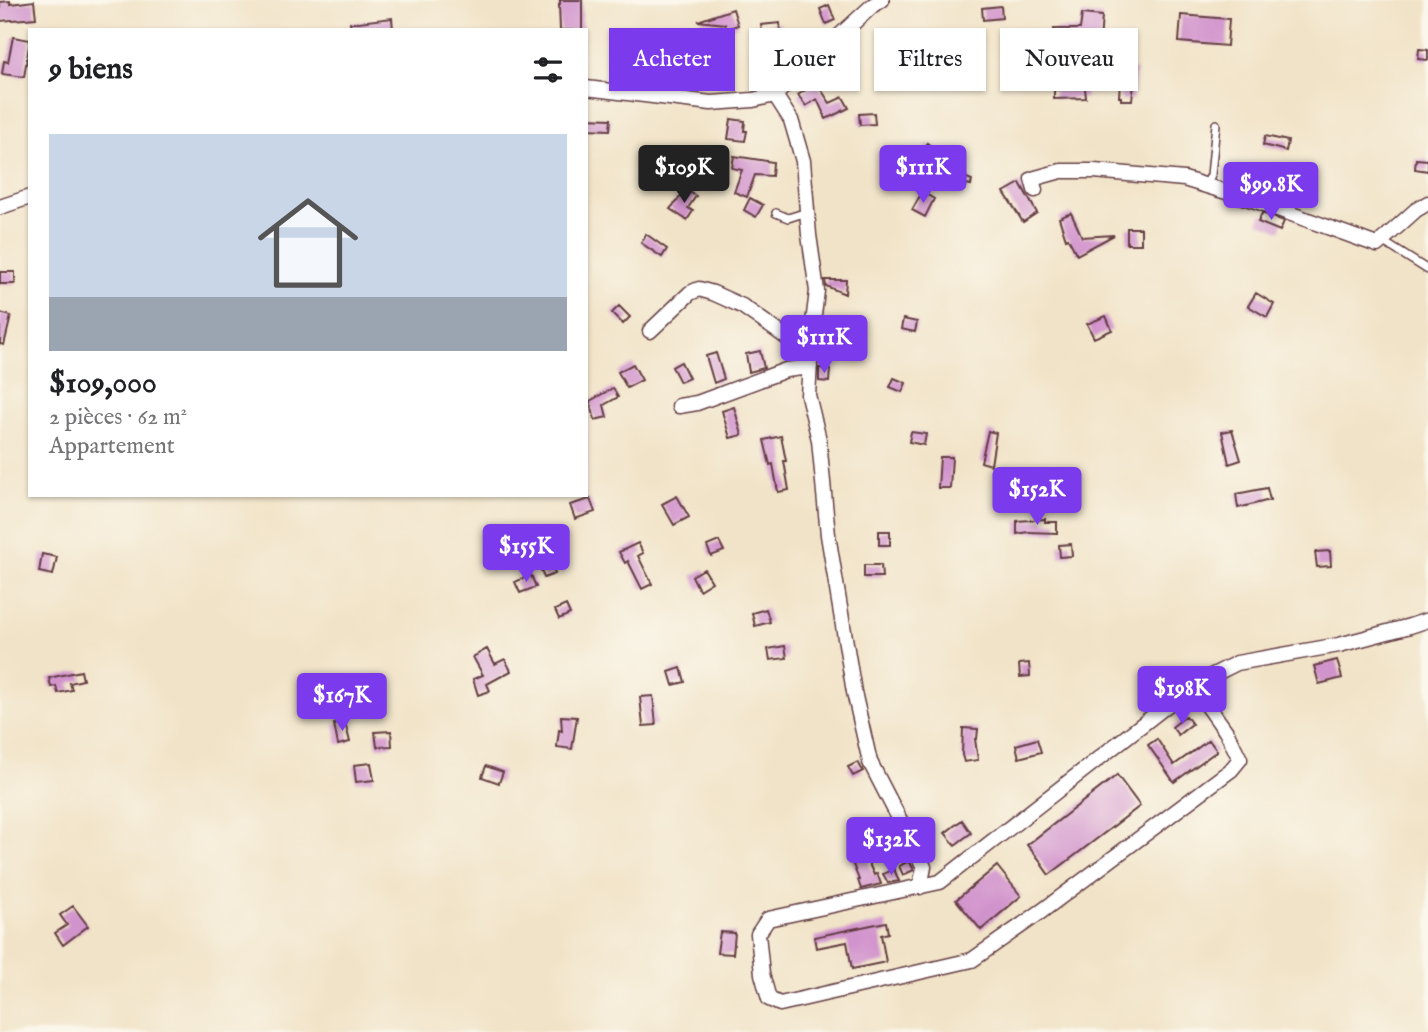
<!DOCTYPE html>
<html lang="fr">
<head>
<meta charset="utf-8">
<style>
	body { margin:0; font-family:"IM FELL English",serif; background:#f2f2f2; color:#202124; height:100vh; display:flex; flex-direction:column; font-size:26px; white-space:nowrap }
	* { box-sizing:border-box; margin:0 }
	p { font-size:23px; color:#757577 }
	.icon { flex:none; width:38px; height:38px; fill:none; stroke:currentColor; stroke-width:2; stroke-linecap:round; stroke-linejoin:round }
	.map { position:relative; flex:1; overflow:hidden }
	.drawer { position:absolute; left:28px; top:28px; width:560px; height:469px; display:flex; flex-direction:column; background:#fff; border-radius:0px; box-shadow:0 2px 5px #0004 }
	.drawer>* { flex:none }
	.hud { position:absolute; left:609px; top:28px; width:665px; height:63px; display:flex; gap:14px }
	.price { position:absolute; translate:-50% -60px; padding:0 16px; border-radius:7px; background:#7c3aed; color:#fff; font-size:23px; line-height:46px; filter:drop-shadow(0 2px 4px #0008) }
	.price::after { content:''; position:absolute; left:50%; top:42px; width:21px; height:16px; margin-left:-10px; background:inherit; clip-path:polygon(0 0,100% 0,50% 100%) }
	.price.on { background:#222; color:#fff }
	ul { padding:0; list-style:none }
	li { display:grid; align-content:center; gap:14px; height:371px; padding:0 21px }
	li span { display:grid; place-items:center; height:217px; border-radius:0px; color:#555 }
	li>.icon { margin-inline-start:auto }
	span .icon { width:126px; height:126px; fill:#fffc; stroke-width:1 }
	li b { font-size:30px }
	h2 { display:flex; justify-content:space-between; align-items:center; height:84px; padding:0 21px; font-size:30px }
	.tag { padding:0 24px; border-radius:0px; background:#fff; box-shadow:0 2px 5px #0004; font-size:24px; line-height:63px }
	.tag.on { background:#7c3aed; color:#fff }
	.map>svg:first-child { display:block }
	.building { fill:#d193cc }
	.lines { fill:none; stroke-linecap:round; stroke-linejoin:round }
	.lane-casing { stroke:#633c42; stroke-width:10 }
	.street-casing { stroke:#633c42; stroke-width:17 }
	.lane { stroke:#fff; stroke-width:7 }
	.street { stroke:#fff; stroke-width:14 }
</style>
</head>
<body>
<div class="map">
<svg width="1428" height="1032" viewBox="0 0 1428 1032">
	<rect width="100%" height="100%" fill="#fbf7ec"/>
	<filter id="ink" filterUnits="userSpaceOnUse"><feTurbulence type="fractalNoise" baseFrequency=".0143" numOctaves="2"/><feDisplacementMap in="SourceGraphic" scale="14" xChannelSelector="R" yChannelSelector="G"/><feConvolveMatrix kernelMatrix="1 2 1 2 8 2 1 2 1" color-interpolation-filters="sRGB"/></filter>
	<filter id="wash" filterUnits="userSpaceOnUse"><feTurbulence type="fractalNoise" baseFrequency=".00686" numOctaves="4" result="noise"/><feDisplacementMap in="SourceGraphic" scale="28" xChannelSelector="R" yChannelSelector="G"/><feGaussianBlur stdDeviation="1.57" result="paint"/><feColorMatrix in="noise" values="0 0 0 0 0 0 0 0 0 0 0 0 0 0 0 0 0 1.4 0 .05"/><feComposite in="paint" operator="in"/></filter>
	<g filter="url(#wash)">
		<rect width="100%" height="100%" fill="#f1e3c7"/>
		<g id="blocks">
			<!-- building -->
			<path class="building" d="M560,0H582V30H560L559,4H560Z
				M10,1V4L34,1L36,18L0,21V2Z
				M829,5L835,20L826,24L820,9Z
				M1001,6L1002,18L983,20L982,8Z
				M733,9L738,25L726,29L725,24L698,21Z
				M1082,14L1102,16L1099,55L1053,50L1054,29H1080Z
				M1181,15L1229,19L1227,46L1179,42Z
				M392,18L393,30H351L350,23Z
				M780,23L781,36L763,38L761,25Z
				M13,37L30,40L24,77L2,74L4,61L8,62Z
				M1419,49L1428,50V60L1418,59Z
				M1121,68L1136,70L1132,100H1121V97H1119Z
				M814,79L830,103L843,97L849,108L826,119L817,99L806,106L798,95L811,86L809,82Z
				M1085,88L1086,98L1054,99V90Z
				M874,113L875,124L860,125L859,114Z
				M586,118L611,119L610,130L586,129Z
				M731,119L745,121L744,131H747L745,141L728,139Z
				M1265,136L1288,141L1286,151L1263,145Z
				M927,143L950,161L944,169L972,180L971,185L917,174Z
				M734,156L773,162L772,176L755,175L747,197L734,192L742,170L732,168Z
				M1416,159L1428,160V171L1415,169Z
				M1020,183L1037,213L1023,222L1004,192Z
				M686,190L696,196L688,208L693,211L687,220L670,209Z
				M922,192L934,199L925,217L912,210Z
				M750,198L763,205L756,217L744,210Z
				M1071,213L1082,237L1114,235L1077,255L1068,238L1066,239L1059,218Z
				M1262,213L1284,221L1280,231L1258,222Z
				M1127,228H1141V244H1127Z
				M646,234L667,249L662,257L641,243Z
				M0,272H15V284H0Z
				M825,280H846L845,294L826,286Z
				M1256,293L1274,304L1267,317L1248,306Z
				M619,306L630,317L623,324L612,313Z
				M0,313L11,316L4,345L0,344Z
				M1106,316L1112,330L1094,338L1087,324Z
				M903,319L917,322L915,332L901,329Z
				M838,324L857,327L855,342L836,339Z
				M760,351L764,368L749,372L746,354Z
				M716,353L724,379L714,383L706,356Z
				M681,362L689,378L680,382L672,367Z
				M633,364L642,380L627,388L618,372Z
				M819,368L830,369L829,382L819,381Z
				M894,378L906,383L902,392L890,387Z
				M613,388L618,397L604,405L607,417L595,420L590,401Z
				M734,407L742,435L730,438L722,411Z
				M1232,430L1241,460L1229,464L1222,432Z
				M988,431L996,433L991,465L981,462Z
				M911,432L926,434L924,445L909,442Z
				M781,436L786,461H784L789,490L778,492L773,464L770,465L764,440Z
				M940,457H952L950,488H938Z
				M1006,472H1016V488H1006Z
				M1267,488L1270,500L1238,508L1236,494Z
				M677,496L689,517L674,525L662,504Z
				M590,499L595,512L575,519L570,505Z
				M1045,519V522H1057V533L1028,532L1017,534V521Z
				M879,531H890V545H879Z
				M719,541L724,551L711,556L707,546Z
				M638,543L643,553L638,556L652,584L642,589L628,561L625,563L619,552Z
				M1071,544L1072,556L1060,557L1059,545Z
				M1330,551L1331,566L1317,567L1315,552Z
				M42,554L57,557L53,575L39,572Z
				M551,563L555,574L544,578L540,567Z
				M864,565H881L882,577H864Z
				M704,569L712,582L699,590L692,576Z
				M531,575L536,587L520,593L515,582Z
				M566,605L570,614L559,619L555,610Z
				M766,609L770,622L755,626L752,613Z
				M785,646L787,658L770,660L768,649Z
				M487,649L495,664L505,659L511,671L487,684L490,691L478,695L473,679L483,675L473,657Z
				M1337,660L1342,678L1319,684L1314,666Z
				M1029,663L1030,676L1020,677L1019,664Z
				M681,668L685,682L673,685L669,672Z
				M81,671L83,680L70,683L72,690L58,693L56,686L51,687L49,678Z
				M653,696L656,725L643,726L640,697Z
				M561,716L577,717L572,749L557,747L559,730L562,731Z
				M1186,716L1192,724L1178,735L1172,727Z
				M345,722L350,742L338,745L334,724Z
				M963,728L978,729L977,739H975L978,760L964,762L962,755Z
				M391,731L392,746L377,747L375,732Z
				M1037,739L1041,752L1019,758L1016,745Z
				M1157,739L1174,765L1209,740L1217,751L1174,782L1148,745Z
				M858,762L863,771L853,776L848,767Z
				M371,763L374,780L356,782L354,765Z
				M486,766L503,772L499,783L482,777Z
				M1117,775L1140,806L1049,875L1042,865L1043,864L1027,845Z
				M962,820L971,833L955,845L945,833Z
				M861,846L874,875L877,873L881,884L861,889L858,880H859L848,852Z
				M909,861L914,870L903,875L899,866Z
				M997,866L1021,896L981,930L956,900Z
				M894,869L899,881L888,883L883,874Z
				M73,906L88,926L63,945L55,933L67,925L60,915Z
				M886,922L888,933L881,935L886,962L852,969L847,942L816,948L814,937Z
				M720,932L735,933L733,954L717,953Z"/>
		</g>
	</g>
	<g filter="url(#ink)">
		<use href="#blocks" fill-opacity="0" stroke="#633c42" stroke-width="2"/>
		<g class="lines">
			<!-- lane casing -->
			<g class="lane-casing">
				<path id="lane" d="M1206,185L1211,175L1216,124
					M776,213L788,218L807,212
					M1382,241L1428,270"/>
			</g>
			<!-- street casing -->
			<g class="street-casing">
				<path id="street" d="M586,88L711,103L753,100L775,95L873,5L882,0
					M775,95L791,120L803,161L809,235L817,291L812,331L808,395L819,440L828,535L854,692L870,762L924,867L920,887
					M1035,190L1032,179L1061,171H1094L1184,179L1256,201L1377,245L1416,210L1428,203
					M0,207L30,197
					M650,331L690,293L699,289L713,293L742,306L786,337L801,342L811,335
					M679,406L697,403L786,370L810,367
					M1193,685L1227,733L1240,759L1231,770L1042,911L972,960L780,1004L769,999L762,974L758,934L768,919L940,882L1193,685L1237,663L1339,645L1410,626L1428,620"/>
			</g>
			<!-- lane -->
			<use href="#lane" class="lane"/>
			<!-- street -->
			<use href="#street" class="street"/>
		</g>
	</g>
</svg>
<b class="price on" style="left:684px;top:205px">$109K</b>
<b class="price" style="left:923px;top:205px">$111K</b>
<b class="price" style="left:1271px;top:222px">$99.8K</b>
<b class="price" style="left:824px;top:375px">$111K</b>
<b class="price" style="left:1037px;top:527px">$152K</b>
<b class="price" style="left:526px;top:584px">$155K</b>
<b class="price" style="left:1182px;top:726px">$198K</b>
<b class="price" style="left:342px;top:733px">$167K</b>
<b class="price" style="left:891px;top:877px">$132K</b>
<div class="hud">
<a class="tag on">Acheter</a>
<a class="tag">Louer</a>
<a class="tag">Filtres</a>
<a class="tag">Nouveau</a>
</div>
<section class="drawer">
<h2>9 biens<svg class="icon" aria-label="filters" viewBox="0 0 24 24"><path d="M4 7h16M4 17h16"/><circle cx="9" cy="7" r="2"/><circle cx="15" cy="17" r="2"/></svg></h2>
<ul>
<li><span style="background:linear-gradient(#c9d6e8 75%,#9aa5b1 0)"><svg class="icon" aria-label="home" viewBox="0 0 24 24"><path d="M3 11l9-7 9 7M6 9v11h12V9"/></svg></span><div><b>$109,000</b><p>2 pièces · 62 m²</p><p>Appartement</p></div></li>
</ul>
</section>
</div>
</body>
</html>
